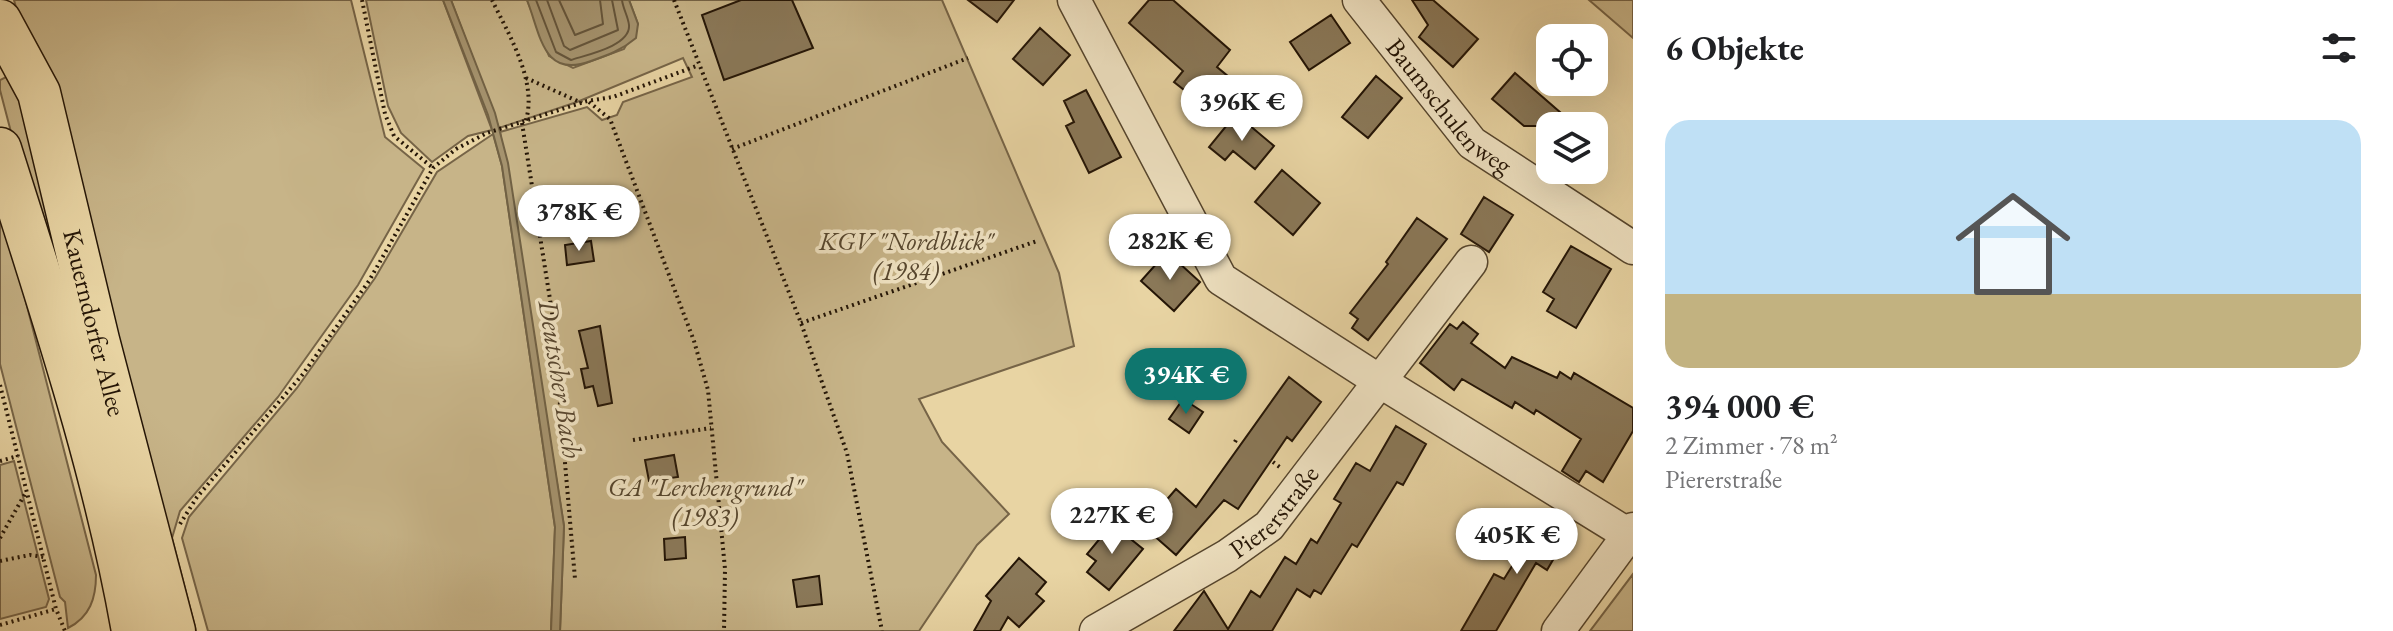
<!DOCTYPE html>
<html lang="de">
<head>
<meta charset="utf-8">
<style>
	body { margin:0; font-family:"EB Garamond",serif; background:#f6f6f6; color:#202124; height:100vh; display:flex; flex-direction:column; font-size:30px; white-space:nowrap }
	* { box-sizing:border-box; margin:0 }
	p { font-size:26px; color:#757577 }
	.icon { flex:none; width:44px; height:44px; fill:none; stroke:currentColor; stroke-width:2; stroke-linecap:round; stroke-linejoin:round }
	.map { position:relative; flex:1; overflow:hidden }
	.panel { display:flex; flex-direction:column; background:#fff; width:760px }
	.panel>* { flex:none }
	.buttons { position:absolute; left:1536px; top:24px; display:grid; gap:16px }
	.buttons a { display:grid; place-items:center; width:72px; height:72px; border-radius:16px; background:#fff; box-shadow:0 8px 32px #0002; font-size:40px }
	.price { position:absolute; translate:-50% -68px; padding:0 18px; border-radius:28px; background:#fff; color:#222; font-size:26px; line-height:52px; filter:drop-shadow(0 2px 4px #0008) }
	.price::after { content:''; position:absolute; left:50%; top:48px; width:24px; height:18px; margin-left:-12px; background:inherit; clip-path:polygon(0 0,100% 0,50% 100%) }
	.price.current { background:#0f766e; color:#fff }
	ul { padding:0; list-style:none }
	li { display:grid; align-content:center; gap:16px; height:424px; padding:0 32px }
	li+li { border-top:2px solid #e0e0e0 }
	li span { display:grid; place-items:center; height:248px; border-radius:24px; color:#555 }
	li>.icon { margin-inline-start:auto }
	span .icon { width:144px; height:144px; fill:#fffc; stroke-width:1 }
	li b { font-size:34px }
	h2 { display:flex; justify-content:space-between; align-items:center; height:96px; padding:0 32px; font-size:34px }
	main { display:flex; flex:1; min-height:0 }
	.map>svg:first-child { display:block }
	.green { fill:#c7b488; stroke:#766447; stroke-width:2 }
	.water { fill:#a5936e; stroke:#716144; stroke-width:2 }
	.lines { fill:none; stroke-linecap:round; stroke-linejoin:round }
	.shore { stroke:#64543a; stroke-width:2 }
	.building { fill:#8a7858; stroke:#241506; stroke-width:2 }
	.minor-casing { stroke:#55452d; stroke-width:35 }
	.major-casing { stroke:#241506; stroke-width:45 }
	.path { stroke:#241506; stroke-width:4; stroke-dasharray:2 4; stroke-linecap:butt }
	.minor { stroke:#f0e3c3; stroke-width:32 }
	.major { stroke:#e8d4a3; stroke-width:42 }
	.labels { text-anchor:middle; stroke-width:7; stroke-linejoin:round; paint-order:stroke }
	.street-label { font-size:26px; fill:#241506; stroke:#f0e3c3 }
	.park-label { font-size:26px; font-style:italic; fill:#55452d; stroke:#f0e3c3 }
	.water-label { font-size:28px; font-style:italic; fill:#584730; stroke:#f0e3c3 }
</style>
</head>
<body>
<main>
<div class="map">
<svg width="1633" height="631" viewBox="0 0 1633 631">
	<rect width="100%" height="100%" fill="#e8d4a3"/>
	<filter id="stains"><feTurbulence type="fractalNoise" baseFrequency=".0025" numOctaves="4"/><feColorMatrix values="0 0 0 0 .2 0 0 0 0 .09 0 0 0 0 .02 0 0 0 .5 -.17"/></filter>
	<radialGradient id="worn" r=".72"><stop offset=".6" stop-color="#630" stop-opacity="0"/><stop offset="1" stop-color="#630" stop-opacity=".3"/></radialGradient>
	<!-- green -->
	<path class="green" d="M14,0H351L385,137L424,169L358,285L278,397L180,511L172,538L196,631H186Z
		M366,0H443L492,130L468,136L432,162L401,133L388,106Z
		M451,0H527L549,56L573,68L624,49L638,24L629,0H942L1059,273L1074,346L919,399L942,442L1009,514L977,545L919,631H560L564,526L500,132L587,107L602,120L617,115L623,102L692,77L683,58L577,102L499,128Z
		M1589,0H1633V38Z
		M8,76L16,80L128,507L22,174L0,90V80Z
		M493,134L502,166L555,527L551,631H208L182,538L189,517L297,388L375,278L437,172Z
		M0,201L96,575C96,598 90,617 68,628L65,602L60,597L0,364Z
		M14,461L49,599L46,607L0,619V465Z
		M1633,574V631H1590Z"/>
	<!-- water -->
	<path class="water" d="M443,0H451L495,113L508,163L564,526L560,631H551L555,527L502,166L488,115Z
		M527,0H629L638,24L636,38C622,50 608,55 591,61C543,79 541,36 527,0Z"/>
	<g class="lines">
		<!-- shore -->
		<path class="shore" d="M536,0L556,52L571,60C586,55 631,46 629,25C628,16 623,9 622,0
			M547,0L564,46L570,50L618,30L612,0
			M559,0L575,35L603,24L600,0"/>
	</g>
	<!-- building -->
	<path class="building" d="M741,0H792L813,48L724,80L702,15Z
		M968,0H1014L997,22Z
		M1149,0H1173L1230,50L1217,67L1235,82L1211,111L1174,82L1183,71L1129,23Z
		M1412,0H1433L1478,39L1453,67L1419,37L1428,25Z
		M1331,15L1350,43L1309,70L1290,42Z
		M1040,28L1070,55L1043,85L1013,59Z
		M1515,73L1576,126H1524L1492,99Z
		M1376,76L1402,98L1368,138L1342,117Z
		M1086,90L1121,157L1089,173L1066,126L1074,122L1064,101Z
		M1236,114L1274,146L1255,169L1233,151L1225,160L1209,147Z
		M1282,170L1320,203L1293,235L1255,202Z
		M1484,197L1513,215L1489,252L1461,234Z
		M1417,218L1447,239L1368,340L1352,328L1358,319L1350,313L1388,264L1386,262Z
		M591,241L594,261L567,265L565,245Z
		M1571,246L1611,269L1576,328L1547,311L1554,299L1543,292Z
		M1167,252L1200,282L1174,311L1141,281Z
		M1463,322L1478,334L1471,343L1505,368L1512,357L1557,378L1560,372L1571,379L1574,373L1633,408V431L1603,482L1586,471L1579,482L1562,471L1581,439L1536,410L1534,414L1515,402L1512,408L1462,379L1454,390L1420,363L1450,324L1457,329Z
		M600,326L612,403L598,406L593,386L585,388L581,369L588,368L579,331Z
		M1289,377L1321,402L1292,441L1287,437L1238,509L1224,500L1176,555L1152,534L1172,512L1163,504L1176,489L1196,507Z
		M1183,399L1203,412L1189,433L1169,419Z
		M1396,426L1426,444L1403,485L1397,482L1357,547L1352,544L1321,594L1314,590L1310,597L1297,589L1272,631H1174L1204,591L1228,629L1251,591L1260,597L1285,557L1296,564L1311,539L1317,543L1341,503L1334,499L1356,463L1370,471Z
		M674,455L678,477L649,481L645,460Z
		M1545,513L1571,529L1547,570L1536,563L1496,631H1461L1494,574L1504,579Z
		M1112,524L1143,549L1109,590L1087,572L1096,561L1087,554Z
		M685,537L686,558L665,560L664,539Z
		M1019,558L1046,582L1036,594L1044,601L1019,627L1008,617L1000,631H974L991,601L986,596Z
		M819,576L822,604L797,607L793,580Z"/>
	<g class="lines">
		<!-- minor casing -->
		<g class="minor-casing">
			<g id="minor">
				<path d="M1074,0L1221,279L1381,382L1629,535"/>
				<path id="s1" d="M1359,0L1472,143L1633,248"/>
				<path id="s2" d="M1096,631L1227,556L1269,526L1471,262"/>
				<path d="M1558,631L1633,529"/>
			</g>
		</g>
		<!-- major casing -->
		<g class="major-casing">
			<g id="major">
				<path id="s3" d="M0,21L39,93L98,340L174,631"/>
				<path d="M0,149C50,308 104,466 133,631"/>
			</g>
		</g>
		<!-- path -->
		<path class="path" d="M362,0L385,114L394,136L433,168
			M492,0C509,35 539,84 525,123
			M674,0L801,323L847,453L882,631
			M526,78L582,103
			M589,102L610,119L694,341L708,390L725,569L724,631
			M522,123L552,312L575,579
			M732,149L968,58
			M801,323L1037,241
			M0,385L56,609L65,631
			M633,440L711,428
			M1235,442L1237,438
			M0,461L18,456
			M1273,462L1281,468
			M180,524L197,497L303,374L369,281L433,168L456,149L487,133L587,101L613,97L699,65
			M0,538L26,492
			M0,561L30,555L44,557
			M0,625L56,609"/>
		<!-- minor -->
		<use href="#minor" class="minor"/>
		<!-- major -->
		<use href="#major" class="major"/>
	</g>
	<g class="labels">
		<!-- street labels -->
		<g class="street-label">
			<text dy="9" stroke="none"><textPath href="#s1" startOffset="140">Baumschulenweg</textPath></text>
			<text dy="9" stroke="none"><textPath href="#s3" startOffset="318">Kauerndorfer Allee</textPath></text>
			<text dy="9" stroke="none"><textPath href="#s2" startOffset="216">Piererstraße</textPath></text>
		</g>
		<!-- park labels -->
		<g class="park-label">
			<text x="906" y="250">KGV "Nordblick"<tspan x="906" dy="30">(1984)</tspan></text>
			<text x="705" y="496">GA "Lerchengrund"<tspan x="705" dy="30">(1983)</tspan></text>
		</g>
		<!-- water labels -->
		<g class="water-label">
			<text transform="translate(561 379) rotate(81)" y="10">Deutscher Bach</text>
		</g>
	</g>
	<rect width="100%" height="100%" filter="url(#stains)"/>
	<rect width="100%" height="100%" fill="url(#worn)"/>
</svg>
<div class="buttons">
<a><svg class="icon" aria-label="locate" viewBox="0 0 24 24"><circle cx="12" cy="12" r="6"/><path d="M12 2v4M12 18v4M2 12h4M18 12h4"/></svg></a>
<a><svg class="icon" aria-label="layers" viewBox="0 0 24 24"><path d="M12 4l9 5-9 5-9-5zM3 14l9 5 9-5"/></svg></a>
</div>
<b class="price" style="left:1242px;top:143px">396K €</b>
<b class="price" style="left:579px;top:253px">378K €</b>
<b class="price" style="left:1170px;top:282px">282K €</b>
<b class="price current" style="left:1186px;top:416px">394K €</b>
<b class="price" style="left:1112px;top:556px">227K €</b>
<b class="price" style="left:1517px;top:576px">405K €</b>
</div>
<section class="panel">
<h2>6 Objekte<svg class="icon" aria-label="filters" viewBox="0 0 24 24"><path d="M4 7h16M4 17h16"/><circle cx="9" cy="7" r="2"/><circle cx="15" cy="17" r="2"/></svg></h2>
<ul>
<li><span style="background:linear-gradient(#bfe0f5 70%,#c2b280 0)"><svg class="icon" aria-label="home" viewBox="0 0 24 24"><path d="M3 11l9-7 9 7M6 9v11h12V9"/></svg></span><div><b>394 000 €</b><p>2 Zimmer · 78 m²</p><p>Piererstraße</p></div></li>
</ul>
</section>
</main>
</body>
</html>
